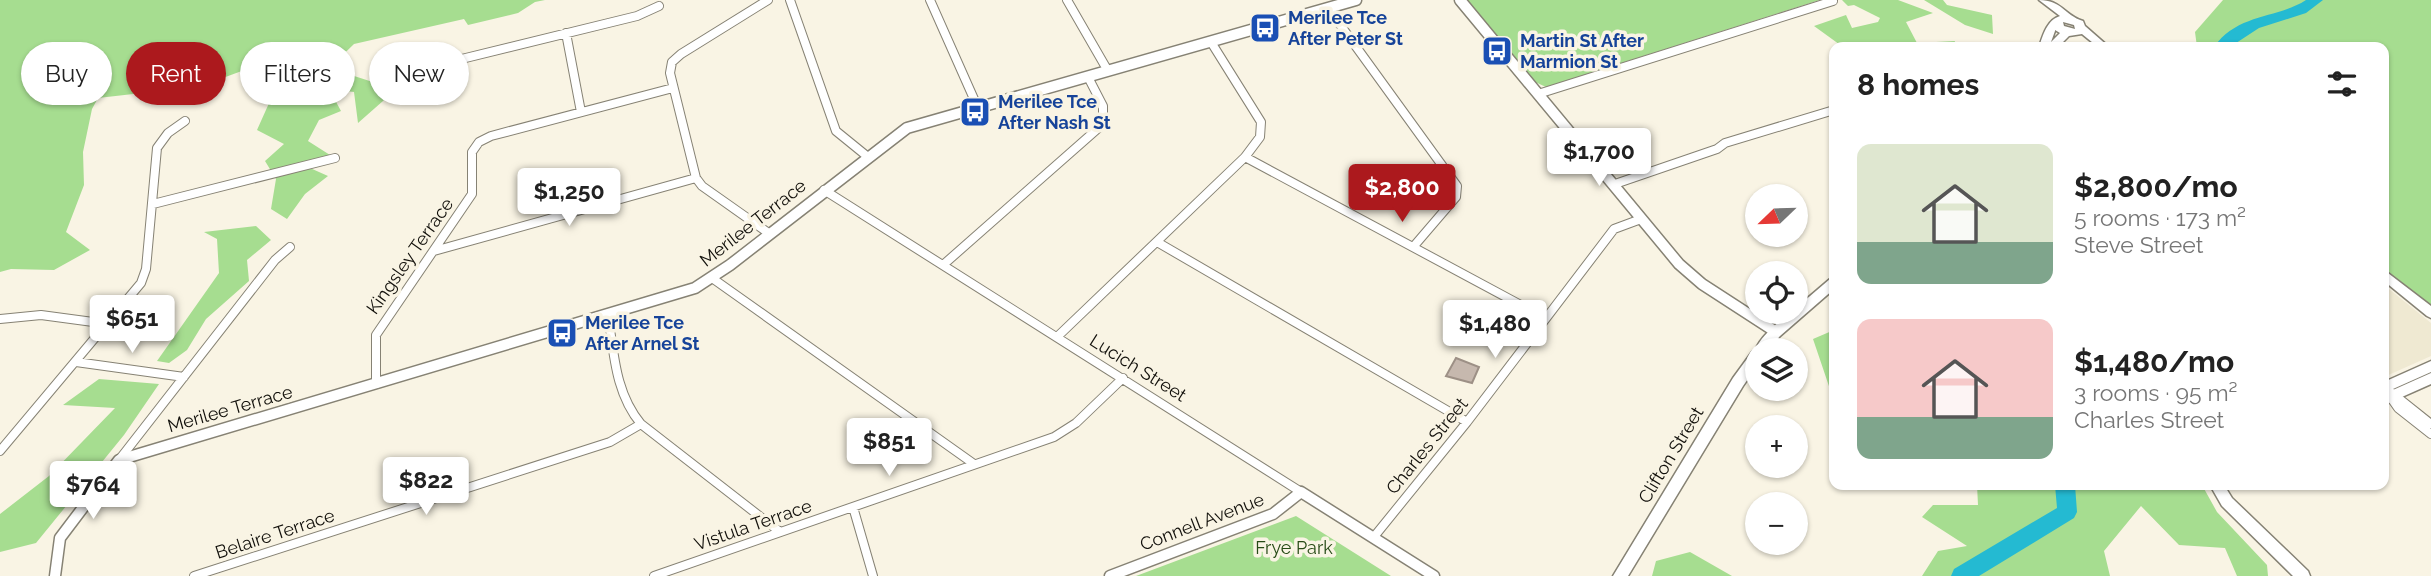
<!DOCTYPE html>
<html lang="en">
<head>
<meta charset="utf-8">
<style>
	body { margin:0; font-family:Raleway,sans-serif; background:#f2f2f2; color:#222; height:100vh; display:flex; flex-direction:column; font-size:26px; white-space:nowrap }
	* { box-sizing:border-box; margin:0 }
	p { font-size:23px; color:#767676 }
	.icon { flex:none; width:38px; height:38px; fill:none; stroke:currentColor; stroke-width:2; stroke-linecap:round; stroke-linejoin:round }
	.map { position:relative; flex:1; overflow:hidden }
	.drawer { position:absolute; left:1829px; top:42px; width:560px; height:448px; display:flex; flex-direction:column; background:#fff; border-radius:14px; box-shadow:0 2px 5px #0004 }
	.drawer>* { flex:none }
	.top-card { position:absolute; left:21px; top:42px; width:665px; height:63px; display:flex; gap:14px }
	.needle { width:46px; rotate:247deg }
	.fabs { position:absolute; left:1745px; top:184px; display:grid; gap:14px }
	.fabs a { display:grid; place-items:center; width:63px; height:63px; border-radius:50%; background:#fff; box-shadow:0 2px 5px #0004; font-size:35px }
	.price { position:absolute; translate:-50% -60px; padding:0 16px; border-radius:7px; background:#fff; color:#222; font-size:23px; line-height:46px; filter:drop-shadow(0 2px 4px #0008) }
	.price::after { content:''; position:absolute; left:50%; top:42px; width:21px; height:16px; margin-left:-10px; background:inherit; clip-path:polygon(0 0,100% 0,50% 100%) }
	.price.active { background:#ac191d; color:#fff }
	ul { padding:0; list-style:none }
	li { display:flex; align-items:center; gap:21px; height:175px; padding:0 28px }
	li span { display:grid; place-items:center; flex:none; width:196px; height:140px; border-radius:14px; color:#555 }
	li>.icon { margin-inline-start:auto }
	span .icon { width:84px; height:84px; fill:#fffc; stroke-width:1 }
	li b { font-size:30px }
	h2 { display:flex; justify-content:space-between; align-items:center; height:84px; padding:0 28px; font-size:30px }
	.chip { padding:0 24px; border-radius:32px; background:#fff; box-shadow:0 2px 5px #0004; font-size:24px; line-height:63px }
	.chip.active { background:#ac191d; color:#fff }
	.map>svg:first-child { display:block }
	.built { fill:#efe9d2 }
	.green { fill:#a6dd90 }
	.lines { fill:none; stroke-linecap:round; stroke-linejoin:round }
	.river { fill:#24bad2; fill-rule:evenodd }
	.building { fill:#c6b8ae; stroke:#9d9086; stroke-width:2 }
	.minor-casing { stroke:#868274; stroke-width:10 }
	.tertiary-casing { stroke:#868274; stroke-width:13 }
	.secondary-casing { stroke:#868274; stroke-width:3 }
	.minor { stroke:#fff; stroke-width:8 }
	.tertiary { stroke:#fff; stroke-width:10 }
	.secondary { fill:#fff; fill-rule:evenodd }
	.labels { text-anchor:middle; stroke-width:7; stroke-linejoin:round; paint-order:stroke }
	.transit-label { font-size:18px; font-weight:bold; fill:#164399; stroke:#f9f4e4; text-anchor:start }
	.street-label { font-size:18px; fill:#12100b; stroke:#f9f4e4 }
	.park-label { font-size:18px; fill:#274b16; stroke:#f9f4e4 }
</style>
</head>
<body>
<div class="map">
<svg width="2431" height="576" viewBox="0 0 2431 576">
	<rect width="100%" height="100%" fill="#f9f4e4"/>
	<!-- built -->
	<path class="built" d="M2384,285L2431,323V356L2384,377Z"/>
	<!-- green -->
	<path class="green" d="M0,0H545L535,2L518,13L468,25L464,19L354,44L308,89L348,74L385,86H400L358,123L354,92L329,89L341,111L319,120L308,141L330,155L301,164L328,176L305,194L287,219L271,209L276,179L265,161L284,144L257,130L274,92L253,89L277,76L272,60L220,79L187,82L142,93L98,98L92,109L83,152L84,185L66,232L90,250L54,270L11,269L0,272Z
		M1465,0H1820L1546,87L1533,81Z
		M1842,0H1898L1933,13L1906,22L1917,43L1955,41L1953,47H1843L1814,26L1846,15L1852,28L1878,22L1880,18L1854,5L1848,6Z
		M1924,0H1943L1947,5L1992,15L1993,34L1965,25Z
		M2223,0H2431V307L2384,269V47H2197L2195,32Z
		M256,226L271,240L247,260L249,281L206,319L187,350L169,363L157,361L219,273L217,239L204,232Z
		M1834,330V401L1813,339Z
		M99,379L159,384L124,435L36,543L0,552V514L49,476L115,408L63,405Z
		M1977,485H2202L2217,512L2267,565L2268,576H2237L2225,548L2179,545L2141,506L2104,551L2110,576H1922L1938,551L1967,546L1922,517L1933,505H1978Z
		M1296,516L1391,576H1136Z
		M1690,552L1732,576H1652L1656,561Z"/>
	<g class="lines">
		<!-- river -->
		<path class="river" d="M2306,0H2323L2306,13L2259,28L2230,47H2214C2238,13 2277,19 2306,0Z
			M2055,485H2075L2077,512L2074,518L1979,576H1951L1954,569L2057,508Z"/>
	</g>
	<!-- building -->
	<path class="building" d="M1456,358L1479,367L1472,383L1446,376Z"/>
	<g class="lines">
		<!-- minor casing -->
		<g class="minor-casing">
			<path id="minor" d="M768,0L681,54L672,62L670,73L696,178L702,186L770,234
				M790,0L836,131L868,157
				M930,0L978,108
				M1067,0L1108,71
				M1328,8L1457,186L1456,197L1414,246
				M566,33L581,112
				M419,67L437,65L637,16L659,6
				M1538,94L1833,1
				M1245,157L1545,318
				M1615,184L1717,149L1725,143L1834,110
				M824,190L1301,492
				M153,204L335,158
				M1157,242L1467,422
				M434,251L696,178
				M943,265L1103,124V106L1088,77
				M712,278L974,464
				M608,315C614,353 615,393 641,424L780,532
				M0,319L41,315L108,324
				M1057,337L1245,157L1260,137L1261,122L1211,42
				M76,362L184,377
				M376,384V335L472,194V152L479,142L491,136L673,88
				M2384,388L2398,408L2431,434
				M2392,393L2431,424
				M0,451L141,283L146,269L157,148L168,133L185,121
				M119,460L275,260L290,247
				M853,507L873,576
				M1373,538L1467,422L1614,229L1641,219
				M194,576L610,442L641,424
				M654,576L1054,437L1076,423L1123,378"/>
		</g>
		<!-- tertiary casing -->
		<g class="tertiary-casing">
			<path id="tertiary" d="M1460,0L1679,264L1702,284L1776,332
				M55,576L60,538L119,460L695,288L730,265L907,128L1356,0
				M1110,576L1273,514L1301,492L1434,576"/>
		</g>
		<!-- secondary casing -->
		<g class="secondary-casing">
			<path id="secondary" d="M2039,0C2062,0 2064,15 2083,21L2085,26L2109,47H2098L2082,34L2069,36L2058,47H2039C2043,35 2047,20 2060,16ZM2063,22L2074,25L2075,29L2064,26ZM2055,30L2060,33L2051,42L2055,31Z
				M2384,270L2431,306V318L2427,316L2384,281Z
				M1834,277V289L1780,336L1768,350H1757V366L1743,386L1628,576H1613L1733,378L1752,352L1755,351C1760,336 1779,322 1791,312H1796V308L1830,279Z
				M2431,361V372L2384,393V382Z
				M2431,373V384L2384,405V394Z
				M2210,485H2224L2232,498L2308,571L2310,576H2293L2222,506Z"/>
		</g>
		<!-- minor -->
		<use href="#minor" class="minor"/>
		<!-- tertiary -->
		<use href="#tertiary" class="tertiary"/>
		<!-- secondary -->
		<use href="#secondary" class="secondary"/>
	</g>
	<!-- icons -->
	<defs>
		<g id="bus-square" transform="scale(1.575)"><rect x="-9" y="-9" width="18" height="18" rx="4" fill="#1a4fb4" stroke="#f9f4e4"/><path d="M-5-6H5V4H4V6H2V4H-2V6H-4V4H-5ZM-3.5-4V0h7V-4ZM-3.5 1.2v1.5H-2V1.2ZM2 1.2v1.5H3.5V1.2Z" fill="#fff"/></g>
	</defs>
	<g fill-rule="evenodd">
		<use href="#bus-square" x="1265" y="28"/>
		<use href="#bus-square" x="1497" y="51"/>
		<use href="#bus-square" x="975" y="112"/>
		<use href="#bus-square" x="562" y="333"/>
	</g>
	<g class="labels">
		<!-- transit labels -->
		<g class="transit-label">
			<text x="1288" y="24">Merilee Tce<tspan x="1288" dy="21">After Peter St</tspan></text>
			<text x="1520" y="47">Martin St After<tspan x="1520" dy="21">Marmion St</tspan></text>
			<text x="998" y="108">Merilee Tce<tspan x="998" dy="21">After Nash St</tspan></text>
			<text x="585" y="329">Merilee Tce<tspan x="585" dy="21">After Arnel St</tspan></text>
		</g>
		<!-- street labels -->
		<g class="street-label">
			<text transform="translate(753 223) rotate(-38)" y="6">Merilee Terrace</text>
			<text transform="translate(410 256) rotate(-55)" y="6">Kingsley Terrace</text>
			<text transform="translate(1138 368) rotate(32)" y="6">Lucich Street</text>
			<text transform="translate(230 409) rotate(-16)" y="6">Merilee Terrace</text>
			<text transform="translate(1427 446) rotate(-51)" y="6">Charles Street</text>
			<text transform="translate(1671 455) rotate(-59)" y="6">Clifton Street</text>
			<text transform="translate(1202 522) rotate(-21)" y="6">Connell Avenue</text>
			<text transform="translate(753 525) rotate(-19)" y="6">Vistula Terrace</text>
			<text transform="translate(275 534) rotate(-18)" y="6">Belaire Terrace</text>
		</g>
		<!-- park labels -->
		<g class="park-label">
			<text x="1294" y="554">Frye Park</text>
		</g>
	</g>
</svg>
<div class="fabs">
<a><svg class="needle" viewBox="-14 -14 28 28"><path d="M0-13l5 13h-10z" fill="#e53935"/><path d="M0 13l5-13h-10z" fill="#767676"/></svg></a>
<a><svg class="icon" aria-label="locate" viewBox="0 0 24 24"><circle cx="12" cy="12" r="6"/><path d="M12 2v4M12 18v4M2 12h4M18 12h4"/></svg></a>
<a><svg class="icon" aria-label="layers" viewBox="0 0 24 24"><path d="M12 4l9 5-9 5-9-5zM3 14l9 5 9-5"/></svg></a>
<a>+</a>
<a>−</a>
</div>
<b class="price" style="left:1599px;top:188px">$1,700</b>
<b class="price active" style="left:1402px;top:224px">$2,800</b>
<b class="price" style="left:569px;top:228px">$1,250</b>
<b class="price" style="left:132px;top:355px">$651</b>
<b class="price" style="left:1495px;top:360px">$1,480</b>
<b class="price" style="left:889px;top:478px">$851</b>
<b class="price" style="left:426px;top:517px">$822</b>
<b class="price" style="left:93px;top:521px">$764</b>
<div class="top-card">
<a class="chip">Buy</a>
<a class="chip active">Rent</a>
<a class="chip">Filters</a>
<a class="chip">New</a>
</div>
<section class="drawer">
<h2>8 homes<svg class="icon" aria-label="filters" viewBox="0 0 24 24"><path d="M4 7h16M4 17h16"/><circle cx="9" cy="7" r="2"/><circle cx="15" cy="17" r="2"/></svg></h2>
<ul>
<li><span style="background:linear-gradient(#dfe7d0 70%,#7fa58c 0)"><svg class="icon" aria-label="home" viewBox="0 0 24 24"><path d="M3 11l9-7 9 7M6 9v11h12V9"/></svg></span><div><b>$2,800/mo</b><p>5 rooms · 173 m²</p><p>Steve Street</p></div></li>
<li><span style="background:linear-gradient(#f6c9c9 70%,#7fa58c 0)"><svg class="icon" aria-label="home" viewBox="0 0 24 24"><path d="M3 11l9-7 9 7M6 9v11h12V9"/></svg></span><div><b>$1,480/mo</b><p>3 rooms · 95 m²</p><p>Charles Street</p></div></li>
</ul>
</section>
</div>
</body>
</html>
